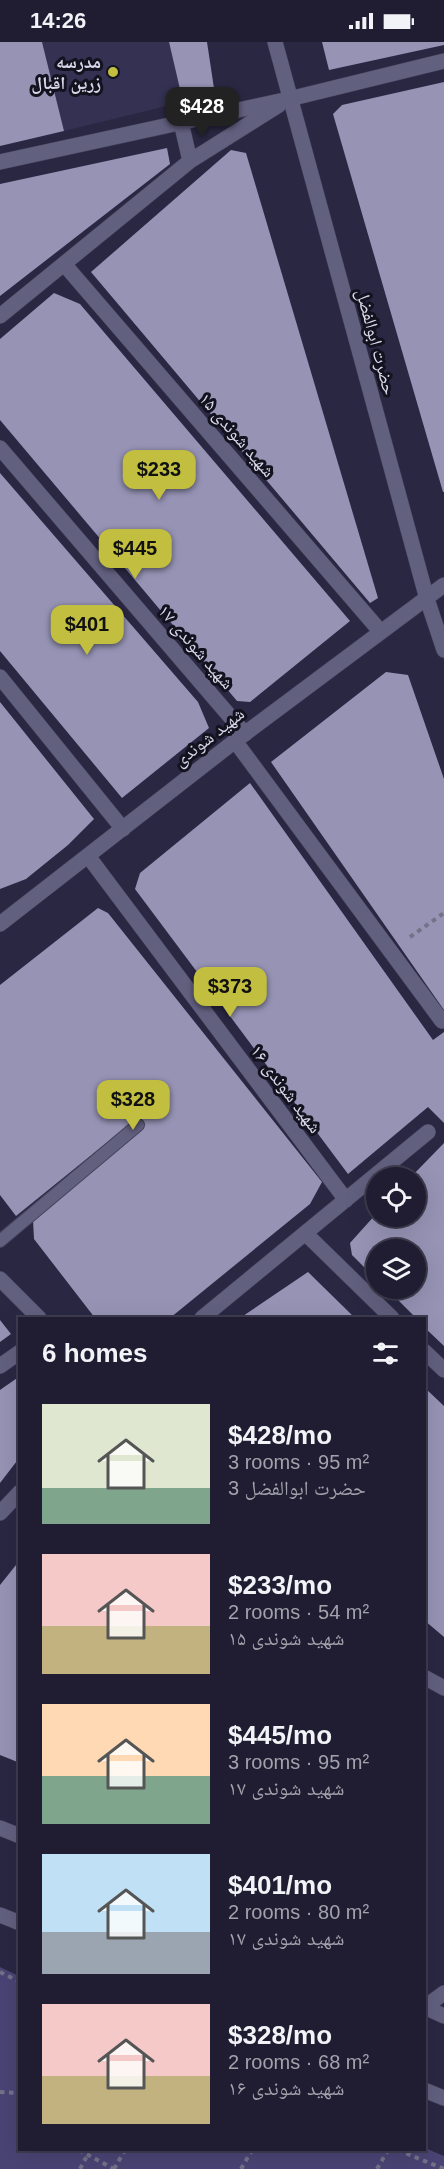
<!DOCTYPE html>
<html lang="en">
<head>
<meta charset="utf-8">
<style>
	body { margin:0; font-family:Helvetica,"Noto Naskh Arabic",sans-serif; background:#28263a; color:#f1f3f6; height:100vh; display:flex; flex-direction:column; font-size:22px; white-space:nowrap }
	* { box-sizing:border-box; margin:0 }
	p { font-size:20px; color:#a2a2ac }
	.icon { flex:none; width:33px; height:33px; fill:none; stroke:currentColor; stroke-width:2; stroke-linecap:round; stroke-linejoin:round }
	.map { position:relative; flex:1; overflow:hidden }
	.details { position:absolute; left:18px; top:1275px; width:408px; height:834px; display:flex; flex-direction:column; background:#201d32; border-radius:0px; box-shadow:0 6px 24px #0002,0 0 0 2px #3d3b4d }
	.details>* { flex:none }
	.fabs { position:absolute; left:366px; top:1125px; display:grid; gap:12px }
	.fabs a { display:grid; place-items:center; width:60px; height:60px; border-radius:50%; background:#201d32; box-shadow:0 6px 24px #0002,0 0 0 2px #3d3b4d; font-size:30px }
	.price { position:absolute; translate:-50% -51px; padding:0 14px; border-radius:12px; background:#c1be40; color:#111; font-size:20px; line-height:39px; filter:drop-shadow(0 2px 3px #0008) }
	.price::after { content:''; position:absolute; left:50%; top:36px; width:18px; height:14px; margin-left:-9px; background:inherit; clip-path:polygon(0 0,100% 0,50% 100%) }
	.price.selected { background:#222; color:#fff }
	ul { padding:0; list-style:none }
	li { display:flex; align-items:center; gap:18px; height:150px; padding:0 24px }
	li span { display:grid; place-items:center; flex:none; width:168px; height:120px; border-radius:0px; color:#555 }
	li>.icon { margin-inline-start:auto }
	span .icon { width:72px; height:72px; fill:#fffc; stroke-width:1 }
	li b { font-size:26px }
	h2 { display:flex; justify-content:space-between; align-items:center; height:72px; padding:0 24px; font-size:26px }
	.status { display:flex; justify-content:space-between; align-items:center; height:42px; padding:0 30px; background:#201d32; direction:ltr }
	.status svg { height:16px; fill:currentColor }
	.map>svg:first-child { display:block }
	.built { fill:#343152 }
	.green { fill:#4a4475 }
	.building { fill:#9693b5 }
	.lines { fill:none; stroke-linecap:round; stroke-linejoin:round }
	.service-casing { stroke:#46445b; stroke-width:14 }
	.minor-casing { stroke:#46445b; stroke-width:16 }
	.tertiary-casing { stroke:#46445b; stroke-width:16 }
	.secondary-casing { stroke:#46445b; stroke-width:16 }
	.path { stroke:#737289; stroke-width:4; stroke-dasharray:4.5 4.5; stroke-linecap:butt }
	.service { stroke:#62607f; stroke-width:12 }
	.minor { stroke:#62607f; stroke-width:15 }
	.tertiary { stroke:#62607f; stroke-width:15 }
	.secondary { stroke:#62607f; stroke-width:15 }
	.poi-dot { fill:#c1be40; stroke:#13121f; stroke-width:2 }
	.labels { text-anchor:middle; stroke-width:6; stroke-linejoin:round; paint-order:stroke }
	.poi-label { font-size:18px; font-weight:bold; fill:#d8d8ea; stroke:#13121f; text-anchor:end }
	.street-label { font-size:18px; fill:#d8d8ea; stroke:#13121f }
</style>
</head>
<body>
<div class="status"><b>14:26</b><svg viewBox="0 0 49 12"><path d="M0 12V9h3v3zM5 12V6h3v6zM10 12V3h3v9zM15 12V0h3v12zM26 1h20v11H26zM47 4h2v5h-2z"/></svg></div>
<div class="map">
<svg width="444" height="2127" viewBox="0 0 444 2127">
	<rect width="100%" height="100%" fill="#2a2743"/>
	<!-- built -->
	<path class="built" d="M42,0H169L183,60L64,89Z"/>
	<!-- green -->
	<path class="green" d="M0,1925L19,1934L20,2108L425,2106L444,2114V2127H0Z"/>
	<!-- building -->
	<path class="building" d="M0,0H42L64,89L0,104Z
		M169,0H207L215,53L183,60Z
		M322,0H444V3L329,28Z
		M444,40V450H443L333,72L342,63Z
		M167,106L170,122L0,254V142Z
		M231,108L246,111L378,556L370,561L91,230Z
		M54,251L80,262L350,579L250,660L237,659L0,378V297Z
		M0,431L198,660L209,686L122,756L0,609Z
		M386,630L408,633L444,737V968L271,720Z
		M0,660L94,777L68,803L26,837L0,847Z
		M250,741L433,998L444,990V1081L428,1065L348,1132L135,847L140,831Z
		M98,866L108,871L322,1140L310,1162L170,1276H95L34,1197L33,1178L144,1086L136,1077L16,1174L0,1153V943Z
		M444,1101V1304L424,1285V1276H416L386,1246H416V1208H376V1237L352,1213L350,1201L376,1172V1174H416V1136H410Z
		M308,1230L355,1276H240Z
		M0,1278L11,1292L0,1300Z
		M20,1334V1415L0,1441V1348Z
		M424,1345L444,1364V1595L424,1578Z
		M20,1518V1721L0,1713V1543Z"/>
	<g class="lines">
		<!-- service casing -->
		<g class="service-casing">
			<path id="service" d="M0,1199L138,1083"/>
		</g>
		<!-- minor casing -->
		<g class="minor-casing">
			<path id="minor" d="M181,80L190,119
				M0,120L289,57L444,19
				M64,222L380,589
				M0,274L190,119L279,63
				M0,406L245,692
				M0,635L123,787
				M235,699L442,979
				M88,814L346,1158
				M305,1191L392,1276
				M0,1237L39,1276
				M202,1276L428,1090
				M424,1309L444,1328
				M0,1324L20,1310
				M0,1471L20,1450
				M424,1635L444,1646
				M425,1965L444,1951"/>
		</g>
		<!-- tertiary casing -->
		<g class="tertiary-casing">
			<path id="tertiary" d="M275,0L427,557L444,608
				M0,882L235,699L444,543"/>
		</g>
		<!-- secondary casing -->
		<g class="secondary-casing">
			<path id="secondary" d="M0,1786L20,1794
				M0,1873L20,1881
				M424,1965L444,1974
				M424,2048L444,2056"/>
		</g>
		<!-- path -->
		<path class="path" d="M410,895L444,871
			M0,1930L20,1940
			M0,2050L20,2051
			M79,2108L114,2127
			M398,2108L444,2127
			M80,2127L88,2112
			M114,2127L125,2108
			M241,2127L252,2108
			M377,2127L388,2108"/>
		<!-- service -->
		<use href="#service" class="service"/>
		<!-- minor -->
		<use href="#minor" class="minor"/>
		<!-- tertiary -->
		<use href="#tertiary" class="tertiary"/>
		<!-- secondary -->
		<use href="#secondary" class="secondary"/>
	</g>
	<!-- markers -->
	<circle class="poi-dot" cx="113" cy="30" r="6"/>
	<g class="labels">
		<!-- poi labels -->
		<g class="poi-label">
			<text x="101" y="26">مدرسه<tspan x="101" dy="21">زرین اقبال</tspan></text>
		</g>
		<!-- street labels -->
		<g class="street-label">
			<text transform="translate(376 300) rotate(75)" y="6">حضرت ابوالفضل</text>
			<text transform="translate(237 393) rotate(49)" y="6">شهید شوندی ۱۵</text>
			<text transform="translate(196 605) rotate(49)" y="6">شهید شوندی ۱۷</text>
			<text transform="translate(209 695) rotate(-38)" y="6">شهید شوندی</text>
			<text transform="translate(286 1047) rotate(53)" y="6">شهید شوندی ۱۶</text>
		</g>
	</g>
</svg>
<div class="fabs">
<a><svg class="icon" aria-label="locate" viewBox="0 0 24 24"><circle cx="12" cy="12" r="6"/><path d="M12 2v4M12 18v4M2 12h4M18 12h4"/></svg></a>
<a><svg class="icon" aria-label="layers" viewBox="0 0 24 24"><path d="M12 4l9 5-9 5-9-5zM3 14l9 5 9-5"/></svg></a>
</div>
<b class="price selected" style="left:202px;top:96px">$428</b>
<b class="price" style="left:159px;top:459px">$233</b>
<b class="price" style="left:135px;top:538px">$445</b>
<b class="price" style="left:87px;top:614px">$401</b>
<b class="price" style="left:230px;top:976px">$373</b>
<b class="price" style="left:133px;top:1089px">$328</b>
<section class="details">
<h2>6 homes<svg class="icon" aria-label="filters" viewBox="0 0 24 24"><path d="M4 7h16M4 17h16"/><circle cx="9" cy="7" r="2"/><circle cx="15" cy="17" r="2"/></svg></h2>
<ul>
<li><span style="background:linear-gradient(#dfe7d0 70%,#7fa58c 0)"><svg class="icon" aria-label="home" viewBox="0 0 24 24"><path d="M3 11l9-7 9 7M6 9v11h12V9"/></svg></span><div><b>$428/mo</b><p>3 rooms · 95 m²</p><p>حضرت ابوالفضل 3</p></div></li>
<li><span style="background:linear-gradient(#f6c9c9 60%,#c2b280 0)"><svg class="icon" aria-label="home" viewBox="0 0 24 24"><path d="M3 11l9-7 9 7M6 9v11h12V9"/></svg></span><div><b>$233/mo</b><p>2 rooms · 54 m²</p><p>شهید شوندی ۱۵</p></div></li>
<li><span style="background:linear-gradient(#ffd9b3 60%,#7fa58c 0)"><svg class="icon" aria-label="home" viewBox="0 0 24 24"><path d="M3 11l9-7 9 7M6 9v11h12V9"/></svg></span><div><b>$445/mo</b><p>3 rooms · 95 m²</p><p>شهید شوندی ۱۷</p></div></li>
<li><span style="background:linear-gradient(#bfe0f5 65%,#9aa5b1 0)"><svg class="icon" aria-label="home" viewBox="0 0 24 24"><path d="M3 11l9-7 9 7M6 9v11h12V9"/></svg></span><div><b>$401/mo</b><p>2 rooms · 80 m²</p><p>شهید شوندی ۱۷</p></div></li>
<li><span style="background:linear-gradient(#f6c9c9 60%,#c2b280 0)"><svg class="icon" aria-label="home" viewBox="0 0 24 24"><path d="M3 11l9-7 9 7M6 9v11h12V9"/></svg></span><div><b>$328/mo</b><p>2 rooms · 68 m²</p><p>شهید شوندی ۱۶</p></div></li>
</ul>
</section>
</div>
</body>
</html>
